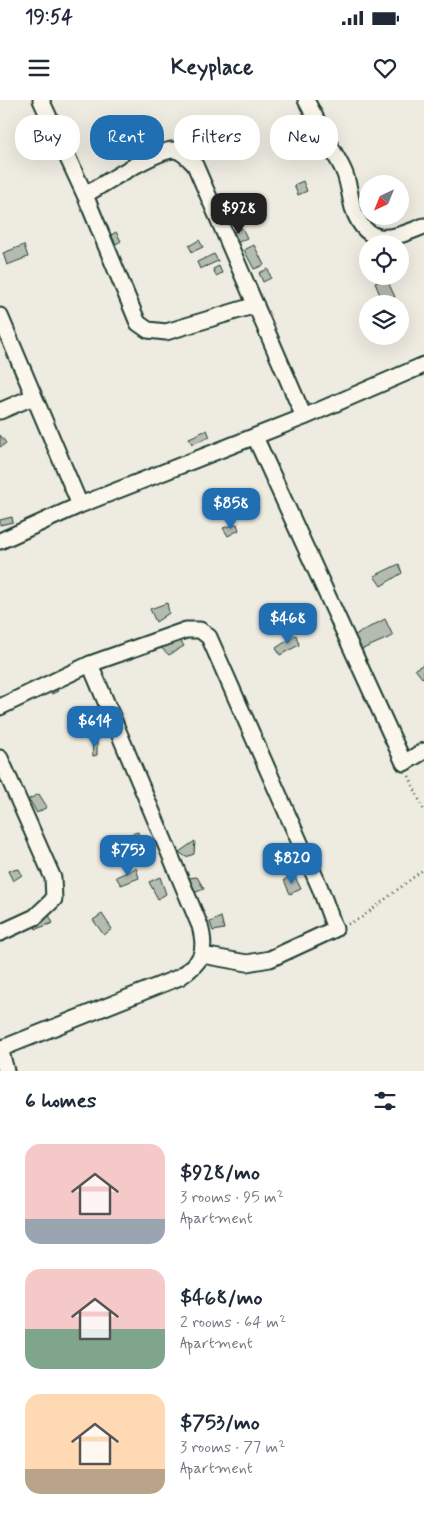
<!DOCTYPE html>
<html lang="en">
<head>
<meta charset="utf-8">
<style>
	body { margin:0; font-family:Mynerve,sans-serif; background:#f2f2f3; color:#1f2937; height:100vh; display:flex; flex-direction:column; font-size:19px; white-space:nowrap }
	* { box-sizing:border-box; margin:0 }
	p { font-size:16px; color:#747a83 }
	.icon { flex:none; width:28px; height:28px; fill:none; stroke:currentColor; stroke-width:2; stroke-linecap:round; stroke-linejoin:round }
	.map { position:relative; height:971px; overflow:hidden }
	.sheet { display:flex; flex-direction:column; background:#fff; flex:1 }
	.sheet>* { flex:none }
	.guide { position:absolute; left:15px; top:15px; width:395px; height:45px; display:flex; gap:10px }
	.needle { width:32px; rotate:223deg }
	.fabs { position:absolute; left:359px; top:75px; display:grid; gap:10px }
	.fabs a { display:grid; place-items:center; width:50px; height:50px; border-radius:50%; background:#fff; box-shadow:0 5px 20px #0002; font-size:25px }
	.price { position:absolute; translate:-50% -42px; padding:0 11px; border-radius:10px; background:#1f6fb2; color:#fff; font-size:16px; line-height:32px; filter:drop-shadow(0 1px 2px #0008) }
	.price::after { content:''; position:absolute; left:50%; top:30px; width:15px; height:11px; margin-left:-8px; background:inherit; clip-path:polygon(0 0,100% 0,50% 100%) }
	.price.current { background:#222; color:#fff }
	ul { padding:0; list-style:none }
	li { display:flex; align-items:center; gap:15px; height:125px; padding:0 25px }
	li span { display:grid; place-items:center; flex:none; width:140px; height:100px; border-radius:15px; color:#555 }
	li>.icon { margin-inline-start:auto }
	span .icon { width:60px; height:60px; fill:#fffc; stroke-width:1 }
	li b { font-size:21px }
	h2 { display:flex; justify-content:space-between; align-items:center; height:60px; padding:0 25px; font-size:21px }
	.tag { padding:0 18px; border-radius:20px; background:#fff; box-shadow:0 5px 20px #0002; font-size:18px; line-height:45px }
	.tag.current { background:#1f6fb2; color:#fff }
	.status { display:flex; justify-content:space-between; align-items:center; height:35px; padding:0 25px; background:#fff; direction:ltr }
	.status svg { height:14px; fill:currentColor }
	header { display:flex; justify-content:space-between; align-items:center; height:65px; padding:0 25px; background:#fff; font-size:22px; font-weight:800 }
	.map>svg:first-child { display:block }
	.building { fill:#b4bbb0; stroke:#1f3d34 }
	.lines { fill:none; stroke-linecap:round; stroke-linejoin:round }
	.minor-casing { stroke:#1f3d34; stroke-width:19 }
	.path { stroke:#1f3d34; stroke-width:2.5; stroke-dasharray:1 4; stroke-linecap:butt }
	.minor { stroke:#fbf7ec; stroke-width:15 }
</style>
</head>
<body>
<div class="status"><b>19:54</b><svg viewBox="0 0 49 12"><path d="M0 12V9h3v3zM5 12V6h3v6zM10 12V3h3v9zM15 12V0h3v12zM26 1h20v11H26zM47 4h2v5h-2z"/></svg></div>
<header><svg class="icon" aria-label="menu" viewBox="0 0 24 24"><path d="M4 6h16M4 12h16M4 18h16"/></svg>Keyplace<svg class="icon" aria-label="heart" viewBox="0 0 24 24"><path d="M12 20l-8-8c-3-5 5-10 8-4 3-6 11-1 8 4z"/></svg></header>
<div class="map">
<svg width="424" height="971" viewBox="0 0 424 971">
	<rect width="100%" height="100%" fill="#eeece1"/>
	<filter id="ink" filterUnits="userSpaceOnUse"><feTurbulence type="fractalNoise" baseFrequency=".02" numOctaves="2"/><feDisplacementMap in="SourceGraphic" scale="10" xChannelSelector="R" yChannelSelector="G"/><feConvolveMatrix kernelMatrix="1 2 1 2 8 2 1 2 1" color-interpolation-filters="sRGB"/></filter>
	<g filter="url(#ink)">
		<!-- building -->
		<path class="building" d="M303,81L307,91L298,95L294,85Z
			M242,128L247,138L237,143L231,133Z
			M116,132L121,141L116,144L111,135Z
			M199,140L203,147L192,152L189,146Z
			M24,145L28,157L7,165L3,153Z
			M254,145L264,165L254,169L244,150Z
			M214,154L218,161L200,169L197,162Z
			M219,166L222,173L216,176L213,169Z
			M268,169L271,178L263,182L259,173Z
			M386,178L395,197L383,202L375,183Z
			M207,330L210,337L192,344L189,338Z
			M0,335L6,343L1,347L0,346Z
			M12,417L13,422L0,425V420Z
			M237,424L239,430L228,436L223,428Z
			M399,464L402,473L381,486L374,476Z
			M167,503L169,513L156,522L150,509Z
			M385,519L393,536L358,551L351,537Z
			M296,535L299,545L280,555L276,548Z
			M179,538L184,546L169,555L160,547Z
			M424,564V576L422,578L415,569Z
			M55,585L58,591L52,594L49,588Z
			M97,641V655L93,656L92,643Z
			M39,694L47,707L37,713L29,699Z
			M138,732L141,748L134,751L128,735Z
			M195,741L194,754L186,757L179,752Z
			M136,768L139,778L121,785L116,777Z
			M19,769L22,775L13,781L8,771Z
			M294,775L301,789L290,794L284,780Z
			M160,777L166,794L158,799L149,782Z
			M197,777L204,789L196,792L188,778Z
			M102,814L112,829L104,835L93,820Z
			M49,815L53,823L36,829L34,823Z
			M221,817L224,829L213,831L210,822Z"/>
		<g class="lines">
			<!-- minor casing -->
			<g class="minor-casing">
				<path id="minor" d="M41,0L85,95L138,223L148,230L166,232L256,205
					M306,0C315,17 324,34 333,51C337,58 342,66 345,74C349,85 350,97 353,108C367,150 394,138 424,126
					M85,95C104,84 154,51 173,50C182,50 189,59 195,65L304,317
					M0,216L80,405
					M0,311L33,297
					M255,337L404,663L424,651
					M0,441L80,405L304,317L424,265
					M0,607L90,564L186,530H200L209,537L320,788L335,829L270,859L247,863L202,855
					M0,658L53,778L54,799L35,817L0,833
					M0,948L6,971
					M0,949L180,877C202,862 207,852 200,826L90,564"/>
			</g>
			<!-- path -->
			<path class="path" d="M409,676L424,711
				M348,824L361,818L424,769"/>
			<!-- minor -->
			<use href="#minor" class="minor"/>
		</g>
	</g>
</svg>
<div class="fabs">
<a><svg class="needle" viewBox="-14 -14 28 28"><path d="M0-13l5 13h-10z" fill="#e53935"/><path d="M0 13l5-13h-10z" fill="#747a83"/></svg></a>
<a><svg class="icon" aria-label="locate" viewBox="0 0 24 24"><circle cx="12" cy="12" r="6"/><path d="M12 2v4M12 18v4M2 12h4M18 12h4"/></svg></a>
<a><svg class="icon" aria-label="layers" viewBox="0 0 24 24"><path d="M12 4l9 5-9 5-9-5zM3 14l9 5 9-5"/></svg></a>
</div>
<b class="price current" style="left:239px;top:135px">$928</b>
<b class="price" style="left:231px;top:430px">$858</b>
<b class="price" style="left:288px;top:545px">$468</b>
<b class="price" style="left:95px;top:648px">$614</b>
<b class="price" style="left:128px;top:777px">$753</b>
<b class="price" style="left:292px;top:785px">$820</b>
<div class="guide">
<a class="tag">Buy</a>
<a class="tag current">Rent</a>
<a class="tag">Filters</a>
<a class="tag">New</a>
</div>
</div>
<section class="sheet">
<h2>6 homes<svg class="icon" aria-label="filters" viewBox="0 0 24 24"><path d="M4 7h16M4 17h16"/><circle cx="9" cy="7" r="2"/><circle cx="15" cy="17" r="2"/></svg></h2>
<ul>
<li><span style="background:linear-gradient(#f6c9c9 75%,#9aa5b1 0)"><svg class="icon" aria-label="home" viewBox="0 0 24 24"><path d="M3 11l9-7 9 7M6 9v11h12V9"/></svg></span><div><b>$928/mo</b><p>3 rooms · 95 m²</p><p>Apartment</p></div></li>
<li><span style="background:linear-gradient(#f6c9c9 60%,#7fa58c 0)"><svg class="icon" aria-label="home" viewBox="0 0 24 24"><path d="M3 11l9-7 9 7M6 9v11h12V9"/></svg></span><div><b>$468/mo</b><p>2 rooms · 64 m²</p><p>Apartment</p></div></li>
<li><span style="background:linear-gradient(#ffd9b3 75%,#b9a48a 0)"><svg class="icon" aria-label="home" viewBox="0 0 24 24"><path d="M3 11l9-7 9 7M6 9v11h12V9"/></svg></span><div><b>$753/mo</b><p>3 rooms · 77 m²</p><p>Apartment</p></div></li>
</ul>
</section>
</body>
</html>
